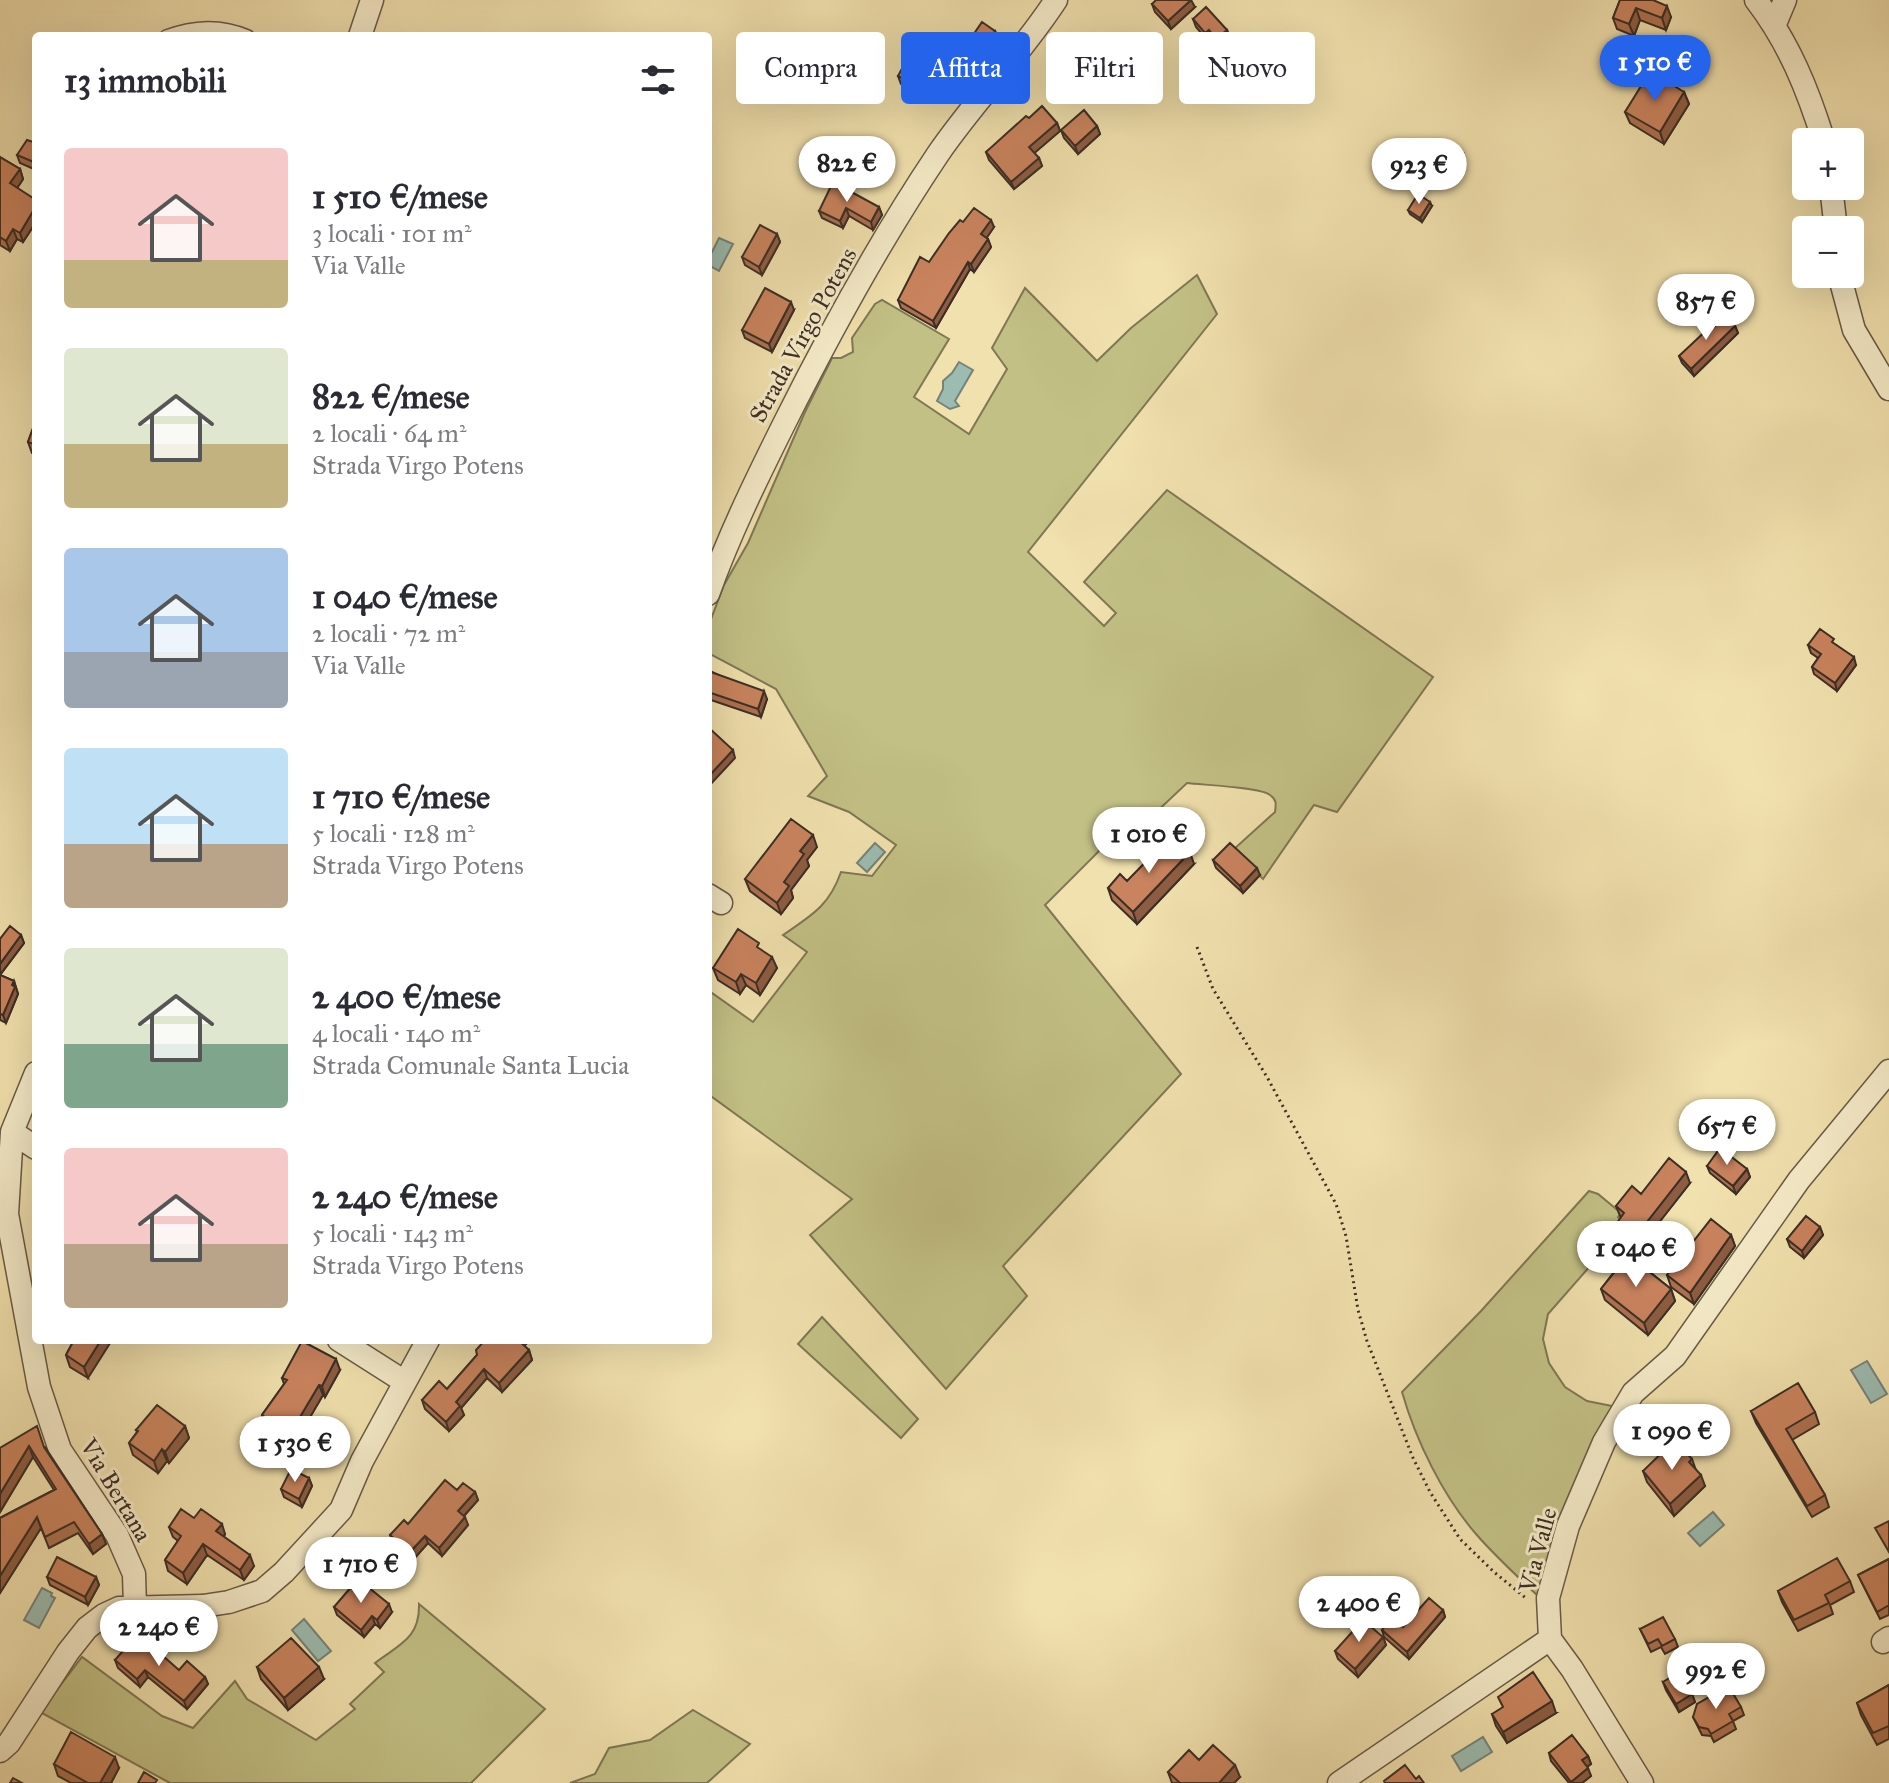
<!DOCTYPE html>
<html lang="it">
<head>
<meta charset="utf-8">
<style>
	body { margin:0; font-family:"IM FELL Great Primer",serif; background:#f7f7f7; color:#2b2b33; height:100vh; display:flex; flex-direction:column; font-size:30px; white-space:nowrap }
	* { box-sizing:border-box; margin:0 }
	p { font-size:26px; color:#7c7c81 }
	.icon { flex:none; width:44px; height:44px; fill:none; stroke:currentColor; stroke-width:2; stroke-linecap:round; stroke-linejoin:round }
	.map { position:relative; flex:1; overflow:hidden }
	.drawer { position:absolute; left:32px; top:32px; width:680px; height:1312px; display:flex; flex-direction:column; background:#fff; border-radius:8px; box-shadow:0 8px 32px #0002 }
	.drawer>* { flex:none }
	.banner { position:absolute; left:736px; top:32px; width:760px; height:72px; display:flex; gap:16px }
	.tools { position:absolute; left:1792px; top:128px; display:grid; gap:16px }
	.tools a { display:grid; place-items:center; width:72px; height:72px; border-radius:8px; background:#fff; box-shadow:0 8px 32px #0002; font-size:40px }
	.price { position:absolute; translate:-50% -68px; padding:0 18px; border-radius:28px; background:#fff; color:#222; font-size:26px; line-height:52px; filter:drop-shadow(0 2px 4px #0008) }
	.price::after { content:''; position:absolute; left:50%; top:48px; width:24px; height:18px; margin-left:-12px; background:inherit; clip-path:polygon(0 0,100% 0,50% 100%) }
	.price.selected { background:#2563eb; color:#fff }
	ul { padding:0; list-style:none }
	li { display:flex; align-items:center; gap:24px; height:200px; padding:0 32px }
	li span { display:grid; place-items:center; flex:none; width:224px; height:160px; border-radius:8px; color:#555 }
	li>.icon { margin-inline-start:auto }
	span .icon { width:96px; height:96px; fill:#fffc; stroke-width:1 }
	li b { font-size:34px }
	h2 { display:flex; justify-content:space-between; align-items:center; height:96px; padding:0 32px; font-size:34px }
	.tag { padding:0 28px; border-radius:8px; background:#fff; box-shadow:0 8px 32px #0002; font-size:28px; line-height:72px }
	.tag.selected { background:#2563eb; color:#fff }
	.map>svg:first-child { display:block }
	.green { fill:#c2c085; stroke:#7f7755; stroke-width:2 }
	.water { fill:#9cbcb1; stroke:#768379; stroke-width:2 }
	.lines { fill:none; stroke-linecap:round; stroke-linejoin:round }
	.lane-casing { stroke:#695b47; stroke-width:14 }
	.street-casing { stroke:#695b47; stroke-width:25 }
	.path { stroke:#3c2e25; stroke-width:3; stroke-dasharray:2 4; stroke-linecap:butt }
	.lane { stroke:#f6ecca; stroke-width:11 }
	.street { stroke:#f6ecca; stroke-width:22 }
	.wall { fill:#ad7151; stroke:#3c2e25; stroke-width:2 }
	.shaded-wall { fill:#8d5c42; stroke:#3c2e25; stroke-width:2 }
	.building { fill:#c9835e; stroke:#3c2e25; stroke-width:2 }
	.labels { text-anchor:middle; stroke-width:6; stroke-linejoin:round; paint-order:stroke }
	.street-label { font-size:24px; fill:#3c2e25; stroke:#f6ecca }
</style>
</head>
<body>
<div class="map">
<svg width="1889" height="1783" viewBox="0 0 1889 1783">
	<rect width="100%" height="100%" fill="#f1e1ae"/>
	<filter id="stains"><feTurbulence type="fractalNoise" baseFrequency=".0025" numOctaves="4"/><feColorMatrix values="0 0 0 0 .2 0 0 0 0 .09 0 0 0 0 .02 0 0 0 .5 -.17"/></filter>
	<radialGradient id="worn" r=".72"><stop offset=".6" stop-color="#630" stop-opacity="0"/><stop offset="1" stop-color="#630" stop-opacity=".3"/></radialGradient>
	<!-- green -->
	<path class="green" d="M1197,275L1217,314L1028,552L1104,626L1116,613L1084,582L1167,490L1433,677L1337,812L1314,805L1263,879L1233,850L1275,812C1276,804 1277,800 1270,795C1260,787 1202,785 1187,783L1130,837L1121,829L1045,905L1181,1074L1003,1266L1027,1296L946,1389L810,1235L852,1199L708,1094V1000L712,993L753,1022L807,952L783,935C812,915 829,906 841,872L872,876L896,845L849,812L808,796L827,776L776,689L708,653V627L724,585L748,543L805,412L832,358H841L853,352L852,338L875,304L882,300L949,339L914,397L969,434L1007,369L992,348L1025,288L1097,361L1131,328Z
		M1589,1191L1598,1194L1621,1213L1618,1217L1627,1224L1548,1314L1543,1339L1549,1363L1565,1387L1587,1401L1617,1407L1538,1596C1517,1576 1495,1556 1476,1534C1443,1496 1416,1441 1402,1392L1481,1311Z
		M822,1317L918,1419L901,1438L798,1344Z
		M419,1604L545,1709L471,1783H170L40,1712L82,1657L162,1716L193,1728L235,1681L247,1699L316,1740L355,1709L350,1704L384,1672L375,1663C400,1644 420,1638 419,1604Z
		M693,1710L750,1744L707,1783H570L595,1774L609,1748L650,1740Z"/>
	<!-- water -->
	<path class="water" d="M719,238L733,244L719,271L708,265V260Z
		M959,362L973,370L955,401L959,406L950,409L937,401L943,389V381L952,373Z
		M875,843L885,852L867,872L857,863Z
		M1867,1361L1887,1394L1871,1403L1851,1370Z
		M1713,1512L1724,1525L1700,1546L1688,1533Z
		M42,1588L52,1593L51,1596L55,1598L39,1628L24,1620Z
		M304,1619L331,1651L318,1661L292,1630Z
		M1483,1737L1492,1752L1461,1771L1452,1756Z"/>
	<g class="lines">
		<!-- lane casing -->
		<g class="lane-casing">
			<path id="lane" d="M166,36C194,26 220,24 248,36"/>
		</g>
		<!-- street casing -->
		<g class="street-casing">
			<path id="street" d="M1756,0C1789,43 1808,90 1824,142
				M1775,24L1785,0
				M360,36L372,0
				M1831,186L1836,230
				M1839,274L1854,330L1889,389
				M708,594C729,535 757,478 785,422C831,330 881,239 938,154C975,100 1021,54 1056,0
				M708,895L721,903
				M36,1073L12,1132L7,1214L39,1387L60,1450L117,1535L134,1574L135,1607
				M12,1132L36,1148
				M339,1340L405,1382
				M1883,1642L1889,1638
				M0,1751L9,1743L68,1652L87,1628L104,1615L119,1608L203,1606L229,1602L262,1591L284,1572L341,1510L362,1461L428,1340
				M1339,1783L1550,1639
				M1642,1783L1572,1669L1550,1639L1548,1598L1568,1526L1604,1442L1633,1393L1675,1356L1799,1180L1889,1071"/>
		</g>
		<!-- path -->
		<path class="path" d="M1197,947L1213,989L1267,1077L1336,1204L1346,1236L1358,1310L1367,1341L1413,1458L1430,1492L1460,1539L1494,1572L1527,1599"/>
		<!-- lane -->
		<use href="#lane" class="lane"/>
		<!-- street -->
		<use href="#street" class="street"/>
	</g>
	<!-- wall -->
	<path class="wall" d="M1620,0L1657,2L1671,17L1666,30L1640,20L1634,36L1617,29L1613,18Z
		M1152,4L1195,7L1171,29L1155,12Z
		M1193,19L1227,30L1230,38L1219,47L1211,38L1208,41L1196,27Z
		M995,31L997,35L984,54L971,45L969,41Z
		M930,71L933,78L924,96L901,84L898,76Z
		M1659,86L1684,92L1689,104L1664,144L1630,123L1625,112Z
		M1029,118L1057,123L1060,131L1034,153L1039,158L1042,166L1014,189L989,160L986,152Z
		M1097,126L1100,134L1078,154L1064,138L1061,130Z
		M36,143V170L20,163L17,155Z
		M1463,154L1452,172L1438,163L1436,159Z
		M0,157L20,169L23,179L17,188L36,206V222L23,242L17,239L10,251L0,245Z
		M1432,206L1422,222L1410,214L1408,210Z
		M879,207L882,215L873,230L849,216L843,228L822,218L819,211Z
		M963,222L994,227L986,238L988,239L991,247L974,272L970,269L936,328L901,308L898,300Z
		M777,234L780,242L762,275L745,265L742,257Z
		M794,310L772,352L745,338L742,330Z
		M1735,326L1738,333L1694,376L1682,363L1679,356L1714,327Z
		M36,420V455L32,453L28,442Z
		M1808,645H1836L1856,665L1837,691L1814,674L1812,667L1818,658L1811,653Z
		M708,670L767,699L761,717L708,699Z
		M817,847L807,860L809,866L791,890L793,898L781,914L750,891L745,879Z
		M1213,860L1260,875L1243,893L1216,868Z
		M1194,864L1137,924L1112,900L1108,888L1127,881Z
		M21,935L24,943L0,975L14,981L18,994L6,1023L0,1020V939Z
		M761,950L777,968L760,995L746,985L740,994L718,980L713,968Z
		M1707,1166L1747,1169L1750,1177L1736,1194L1710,1173Z
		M1690,1183L1631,1257L1671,1289L1675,1301L1648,1335L1605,1300L1601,1289L1621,1263L1608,1252L1604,1241L1621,1218L1616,1206L1641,1194Z
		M1820,1227L1823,1235L1804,1258L1790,1247L1787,1239Z
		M1731,1235L1735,1246L1694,1304L1671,1287L1667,1275Z
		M74,1340L88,1378L70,1367L66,1355Z
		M485,1340H530L524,1346L529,1350L532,1360L502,1392L487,1378L461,1408L464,1415L449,1431L425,1409L422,1400L447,1389L477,1355Z
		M340,1370L325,1397L323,1395L304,1427L320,1439L323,1449L316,1460L266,1426L262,1415L284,1384L282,1378Z
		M1751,1411L1815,1412L1819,1424L1792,1440L1825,1495L1829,1507L1812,1517L1756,1423Z
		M185,1426L189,1438L169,1463L167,1461L158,1473L133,1455L129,1443L137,1432L136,1430Z
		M45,1447L102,1534L106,1544L93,1554L78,1533L49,1548L41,1528L0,1593V1518L54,1490L33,1457L0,1512V1448Z
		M1692,1459L1696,1470L1705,1486L1674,1516L1647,1482L1643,1471Z
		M309,1478L312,1486L302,1507L284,1497L281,1489Z
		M457,1490L475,1492L478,1500L464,1516L468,1525L442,1556L428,1543L412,1561L393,1542L390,1535L408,1524Z
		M194,1518L225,1534L224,1537L254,1566L244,1580L207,1555L187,1584L168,1571L165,1560L178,1541L173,1537L169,1527Z
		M1889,1559V1615L1880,1619L1858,1575Z
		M47,1577H96L99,1585L88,1605L50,1585Z
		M1850,1581L1854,1592L1830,1605L1833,1614L1798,1631L1782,1602L1778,1591Z
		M334,1607L392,1612L380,1628L375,1624L364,1637L337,1615Z
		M1443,1610L1445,1617L1409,1659L1384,1637L1382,1630L1403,1627Z
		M1640,1629L1675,1639L1678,1647L1665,1654L1661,1647L1651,1652Z
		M1383,1637L1386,1645L1358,1677L1338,1659L1335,1651Z
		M115,1660L179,1670L205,1677L208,1684L187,1709L148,1677L140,1687L118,1668Z
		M257,1667L324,1679L288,1710L261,1679Z
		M1663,1682L1692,1694L1695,1702L1679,1712L1666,1690Z
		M1889,1685V1739L1877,1745L1861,1715L1857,1703Z
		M1721,1696L1741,1707L1744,1715L1733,1721L1736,1729L1714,1742L1711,1736L1702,1735L1693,1717Z
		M1556,1713L1507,1743L1496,1726L1492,1714Z
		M1549,1753L1588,1756L1591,1764L1587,1767L1591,1776L1582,1783H1569L1551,1761Z
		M1199,1760L1240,1777L1234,1783H1172L1168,1772Z
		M54,1764L119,1768L111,1783H71L58,1776Z"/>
	<!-- shaded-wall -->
	<path class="shaded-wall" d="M1191,0L1195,7L1171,29L1168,21Z
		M1667,6L1671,17L1666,30L1662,18Z
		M1636,8L1640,20L1634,36L1629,24Z
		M1209,30L1211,38L1208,41L1205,33Z
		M1227,30L1230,38L1219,47L1216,39Z
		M995,31L997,35L984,54L982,50Z
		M930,71L933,78L924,96L921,88Z
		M1684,92L1689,104L1664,144L1660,132Z
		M1057,123L1060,131L1032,155L1029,147Z
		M1097,126L1100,134L1078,154L1075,146Z
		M1461,150L1463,154L1452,172L1451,168Z
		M1039,158L1042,166L1014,189L1011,182Z
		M20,169L23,179L14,193L10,183Z
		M1430,202L1432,206L1422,222L1420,218Z
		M36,206V222L23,242L20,233Z
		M879,207L882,215L873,230L871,222Z
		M846,208L849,216L843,228L840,221Z
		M991,220L994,227L984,242L981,234Z
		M13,229L17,239L10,251L6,241Z
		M777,234L780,242L762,275L759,267Z
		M988,239L991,247L974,272L971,264Z
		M968,262L970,269L936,328L933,321Z
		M791,302L794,310L772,352L769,344Z
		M1735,326L1738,333L1694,376L1691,369Z
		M1854,657L1856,665L1837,691L1835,683Z
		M764,691L767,699L761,717L758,709Z
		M733,750L735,758L708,787V777Z
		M813,835L817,847L807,860L809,866L791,890L793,898L781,914L777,903L784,882L800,851Z
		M1190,852L1194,864L1137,924L1133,912Z
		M1257,868L1260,875L1243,893L1240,886Z
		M21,935L24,943L0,975V964Z
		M772,957L777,968L760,995L756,983Z
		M741,974L746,985L740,994L736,982Z
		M14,981L18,994L6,1023L3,1015Z
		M1747,1169L1750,1177L1736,1194L1733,1186Z
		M1686,1172L1690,1183L1625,1266L1621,1255Z
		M1820,1227L1823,1235L1804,1258L1802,1251Z
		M1731,1235L1735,1246L1694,1304L1690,1293Z
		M1671,1289L1675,1301L1648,1335L1644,1323Z
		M101,1340H112L88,1378L84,1367Z
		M518,1340H530L521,1349Z
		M529,1350L532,1360L502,1392L499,1383Z
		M336,1359L340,1370L325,1397L322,1386Z
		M484,1369L487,1378L461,1408L464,1415L449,1431L446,1422L456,1402Z
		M319,1385L323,1395L301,1433L297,1422Z
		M185,1426L189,1438L169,1463L165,1452Z
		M320,1439L323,1449L316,1460L312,1449Z
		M29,1446L33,1457L0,1512V1494Z
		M162,1449L167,1461L158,1473L154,1461Z
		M1701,1475L1705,1486L1674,1516L1670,1504Z
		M309,1478L312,1486L302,1507L299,1499Z
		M475,1492L478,1500L461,1519L458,1511Z
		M37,1517L41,1528L0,1593V1576Z
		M465,1517L468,1525L442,1556L439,1548Z
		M222,1524L225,1534L220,1542L216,1531Z
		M102,1534L106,1544L93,1554L89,1544Z
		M425,1536L428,1543L412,1561L409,1553Z
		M203,1544L207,1555L187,1584L183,1573Z
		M250,1555L254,1566L244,1580L240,1570Z
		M96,1577L99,1585L88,1605L85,1597Z
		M389,1604L392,1612L380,1628L377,1620Z
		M1443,1610L1445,1617L1409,1659L1407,1652Z
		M372,1616L375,1624L364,1637L361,1630Z
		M1383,1637L1386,1645L1358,1677L1355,1669Z
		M319,1667L324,1679L288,1710L284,1698Z
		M145,1670L148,1677L140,1687L137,1679Z
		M205,1677L208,1684L187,1709L184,1701Z
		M1692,1694L1695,1702L1679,1712L1676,1704Z
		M1552,1701L1556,1713L1507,1743L1503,1732Z
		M1588,1756L1591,1764L1585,1768L1582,1760Z
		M115,1757L119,1768L111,1783H100Z
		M1235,1765L1240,1777L1234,1783H1219Z
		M1588,1768L1591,1776L1582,1783H1571V1782Z"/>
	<!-- building -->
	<path class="building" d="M1156,0H1191L1168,21L1152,4Z
		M1620,0H1653L1667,6L1662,18L1636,8L1629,24L1613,18Z
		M1206,7L1227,30L1216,39L1209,30L1205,33L1193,19Z
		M982,22L995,31L982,50L969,41Z
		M907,59L930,71L921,88L898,76Z
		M1646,78L1659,86L1663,79L1684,92L1660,132L1625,112Z
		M1042,106L1057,123L1029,147L1039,158L1011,182L986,152L1026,116L1029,118Z
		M1084,110L1097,126L1075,146L1061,130Z
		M27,140L36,143V163L17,155Z
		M1447,141L1461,150L1451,168L1436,159Z
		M0,157L20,169L10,183L36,200V206L20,233L13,229L6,241L0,237Z
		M833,182L879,207L871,222L846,208L840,221L819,211Z
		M1418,194L1430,202L1420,218L1408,210Z
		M974,208L991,220L981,234L988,239L971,264L968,262L933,321L898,300L920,257L929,262L949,233L960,220L963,222Z
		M760,225L777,234L759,267L742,257Z
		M765,288L791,302L769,344L742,330Z
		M1725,316L1735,326L1691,369L1679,356L1712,325L1714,327Z
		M36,420V445L28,442Z
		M1820,629L1834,639L1832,642L1854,657L1835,683L1812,667L1821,654L1808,645Z
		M708,671L764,691L758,709L708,692Z
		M708,727L733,750L708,777Z
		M791,819L813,835L800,851L804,854L784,882L789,886L777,903L745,879Z
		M1175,838L1190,852L1133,912L1108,888L1120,874L1127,881L1164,843L1167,846Z
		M1230,843L1257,868L1240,886L1213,860Z
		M10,926L21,935L0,964V939Z
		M738,929L759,943L757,947L772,957L756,983L741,974L736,982L713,968Z
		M0,975L14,981L12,985L15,987L3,1015L0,1014Z
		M1720,1148L1747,1169L1733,1186L1707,1166Z
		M1669,1158L1686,1172L1621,1255L1604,1241L1624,1213L1616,1206L1632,1186L1641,1194Z
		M1806,1216L1820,1227L1802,1251L1787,1239Z
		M1711,1219L1731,1235L1690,1293L1667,1275Z
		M1628,1255L1671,1289L1644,1323L1601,1289Z
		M74,1340H101L84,1367L66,1355Z
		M485,1340H518L529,1350L499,1383L484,1369L456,1402L460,1406L446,1422L422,1400L439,1381L447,1389L477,1355L476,1350Z
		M302,1341L336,1359L322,1386L319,1385L297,1422L320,1439L312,1449L262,1415L287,1380L282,1378Z
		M1798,1383L1815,1412L1786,1429L1825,1495L1807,1506L1751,1411Z
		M157,1405L185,1426L165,1452L162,1449L154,1461L129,1443L138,1431L136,1430Z
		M37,1426L44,1447L102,1534L89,1544L74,1522L45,1537L37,1517L0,1576V1518L56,1489L29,1446L0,1494V1448Z
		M1675,1440L1692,1459L1689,1462L1701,1475L1670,1504L1643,1471Z
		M291,1469L309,1478L299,1499L281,1489Z
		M445,1480L457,1490L463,1483L475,1492L458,1511L465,1517L439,1548L425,1536L409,1553L390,1535L404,1520L408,1524Z
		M181,1509L194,1518L201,1509L222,1524L216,1531L250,1555L240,1570L203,1544L183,1573L165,1560L181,1536L169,1527Z
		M1889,1521V1552L1875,1528Z
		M57,1557L96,1577L85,1597L47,1577Z
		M1837,1558L1850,1581L1825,1595L1829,1603L1794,1620L1778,1591Z
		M1889,1559V1605L1877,1612L1858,1575Z
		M358,1579L389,1604L377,1620L372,1616L361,1630L334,1607Z
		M1429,1598L1443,1610L1407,1652L1382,1630L1392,1617L1403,1627Z
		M1663,1617L1675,1639L1662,1646L1658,1639L1648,1644L1640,1629Z
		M1363,1620L1383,1637L1355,1669L1335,1651Z
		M138,1634L179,1670L187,1661L205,1677L184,1701L145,1670L137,1679L115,1660Z
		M291,1638L319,1667L284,1698L257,1667Z
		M1533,1672L1552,1701L1503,1732L1492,1714L1503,1707L1498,1697Z
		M1679,1672L1692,1694L1676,1704L1663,1682Z
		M1889,1685V1726L1873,1733L1857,1703Z
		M1731,1690L1741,1707L1729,1714L1733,1721L1711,1734L1708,1729L1699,1727L1693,1717L1697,1704L1718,1692L1721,1696Z
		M71,1732L115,1757L100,1783H88L54,1764Z
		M1572,1735L1588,1756L1582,1760L1588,1768L1571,1782L1549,1753Z
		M1213,1745L1235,1765L1219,1783H1178L1179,1782L1168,1772L1189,1750L1199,1760Z
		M1405,1765L1416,1779L1419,1776L1424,1783H1385L1384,1781Z
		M144,1772L157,1780L155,1783H138Z
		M13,1778L22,1783H10Z"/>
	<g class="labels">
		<!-- street labels -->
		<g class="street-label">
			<text transform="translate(803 335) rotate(-61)" y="8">Strada Virgo Potens</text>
			<text transform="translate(116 1490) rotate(59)" y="8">Via Bertana</text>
			<text transform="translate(1538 1550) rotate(-75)" y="8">Via Valle</text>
		</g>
	</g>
	<rect width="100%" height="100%" filter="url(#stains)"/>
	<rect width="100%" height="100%" fill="url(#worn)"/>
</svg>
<div class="tools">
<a>+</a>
<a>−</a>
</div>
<b class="price selected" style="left:1655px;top:103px">1 510 €</b>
<b class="price" style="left:847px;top:204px">822 €</b>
<b class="price" style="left:1419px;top:206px">923 €</b>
<b class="price" style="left:1706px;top:342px">857 €</b>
<b class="price" style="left:1149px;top:875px">1 010 €</b>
<b class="price" style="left:1727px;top:1167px">657 €</b>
<b class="price" style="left:1636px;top:1289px">1 040 €</b>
<b class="price" style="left:1672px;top:1472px">1 090 €</b>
<b class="price" style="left:295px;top:1484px">1 530 €</b>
<b class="price" style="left:361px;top:1605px">1 710 €</b>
<b class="price" style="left:1359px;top:1644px">2 400 €</b>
<b class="price" style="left:159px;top:1668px">2 240 €</b>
<b class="price" style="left:1716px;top:1711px">992 €</b>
<div class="banner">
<a class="tag">Compra</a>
<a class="tag selected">Affitta</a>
<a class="tag">Filtri</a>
<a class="tag">Nuovo</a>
</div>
<section class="drawer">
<h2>13 immobili<svg class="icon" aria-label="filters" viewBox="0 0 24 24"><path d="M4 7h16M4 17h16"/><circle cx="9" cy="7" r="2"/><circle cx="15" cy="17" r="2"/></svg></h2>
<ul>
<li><span style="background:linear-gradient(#f6c9c9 70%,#c2b280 0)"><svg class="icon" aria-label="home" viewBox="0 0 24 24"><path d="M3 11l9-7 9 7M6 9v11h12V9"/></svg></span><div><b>1 510 €/mese</b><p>3 locali · 101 m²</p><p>Via Valle</p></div></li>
<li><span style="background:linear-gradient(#dfe7d0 60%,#c2b280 0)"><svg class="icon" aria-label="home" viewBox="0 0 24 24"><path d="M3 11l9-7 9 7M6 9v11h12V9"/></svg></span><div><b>822 €/mese</b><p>2 locali · 64 m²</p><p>Strada Virgo Potens</p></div></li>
<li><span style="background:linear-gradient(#a9c7e8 65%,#9aa5b1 0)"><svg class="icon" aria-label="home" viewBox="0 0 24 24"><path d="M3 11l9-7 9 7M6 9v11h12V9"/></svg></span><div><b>1 040 €/mese</b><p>2 locali · 72 m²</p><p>Via Valle</p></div></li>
<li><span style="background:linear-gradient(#bfe0f5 60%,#b9a48a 0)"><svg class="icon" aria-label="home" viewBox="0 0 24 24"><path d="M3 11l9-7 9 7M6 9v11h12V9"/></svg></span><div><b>1 710 €/mese</b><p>5 locali · 128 m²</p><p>Strada Virgo Potens</p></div></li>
<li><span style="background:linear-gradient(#dfe7d0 60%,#7fa58c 0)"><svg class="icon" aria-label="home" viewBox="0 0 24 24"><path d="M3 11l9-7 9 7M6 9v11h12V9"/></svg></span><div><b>2 400 €/mese</b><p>4 locali · 140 m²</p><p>Strada Comunale Santa Lucia</p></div></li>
<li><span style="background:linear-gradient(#f6c9c9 60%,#b9a48a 0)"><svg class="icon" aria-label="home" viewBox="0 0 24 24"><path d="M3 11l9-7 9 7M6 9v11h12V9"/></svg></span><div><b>2 240 €/mese</b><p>5 locali · 143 m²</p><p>Strada Virgo Potens</p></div></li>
</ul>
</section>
</div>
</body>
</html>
